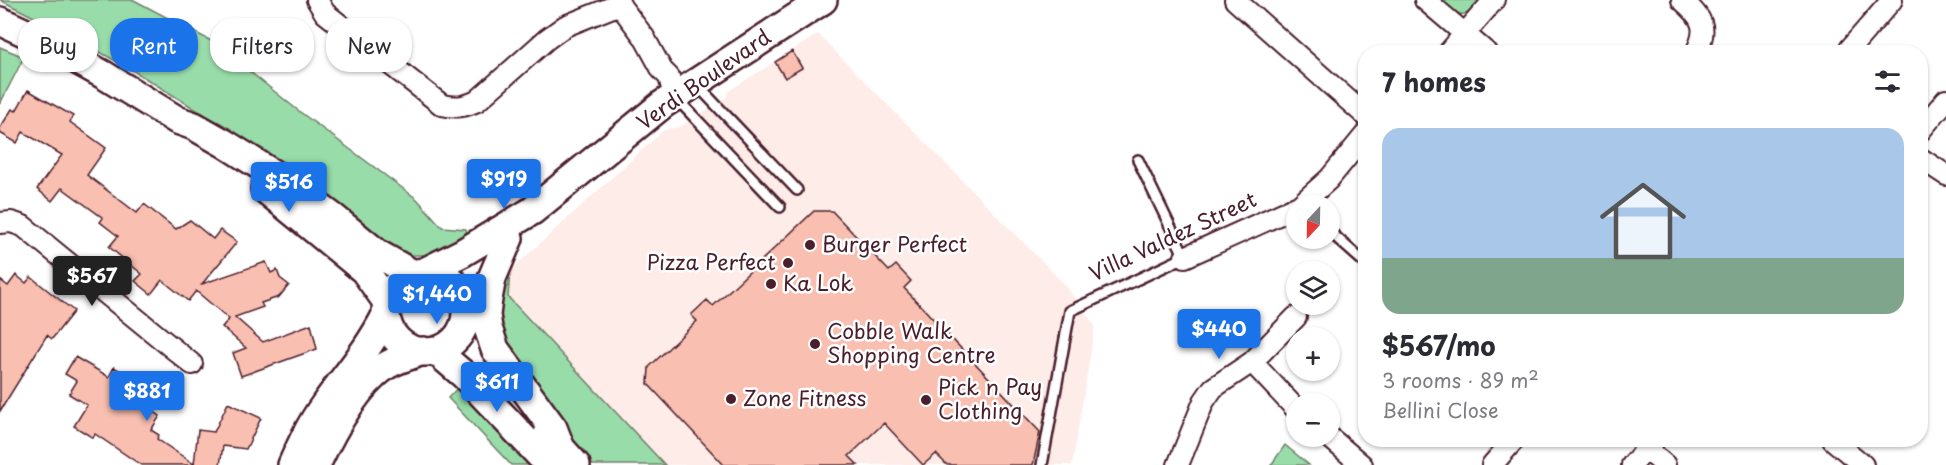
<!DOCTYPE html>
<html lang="en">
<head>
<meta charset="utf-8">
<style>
	body { margin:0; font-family:"Playpen Sans",sans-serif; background:#f2f2f3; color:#2b2b33; height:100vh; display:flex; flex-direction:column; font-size:22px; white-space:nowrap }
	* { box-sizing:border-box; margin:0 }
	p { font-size:20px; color:#7c7c81 }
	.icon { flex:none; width:33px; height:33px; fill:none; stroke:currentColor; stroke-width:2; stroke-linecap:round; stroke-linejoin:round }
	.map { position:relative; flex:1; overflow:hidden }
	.side { position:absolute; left:1358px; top:45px; width:570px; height:402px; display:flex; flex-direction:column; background:#fff; border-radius:24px; box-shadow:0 2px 4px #0004 }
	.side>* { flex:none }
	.top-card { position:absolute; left:18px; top:18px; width:570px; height:54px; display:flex; gap:12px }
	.needle { width:39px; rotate:202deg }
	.controls { position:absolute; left:1286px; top:195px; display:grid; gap:12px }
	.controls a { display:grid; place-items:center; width:54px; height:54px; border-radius:50%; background:#fff; box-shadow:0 2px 4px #0004; font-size:30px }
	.price { position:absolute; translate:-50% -51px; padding:0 14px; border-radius:6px; background:#1a73e8; color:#fff; font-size:20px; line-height:39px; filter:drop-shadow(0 2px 3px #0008) }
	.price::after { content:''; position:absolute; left:50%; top:36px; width:18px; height:14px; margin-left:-9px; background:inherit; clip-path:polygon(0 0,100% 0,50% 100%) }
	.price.selected { background:#222; color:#fff }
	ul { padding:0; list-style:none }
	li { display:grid; align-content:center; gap:12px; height:318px; padding:0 24px }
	li span { display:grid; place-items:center; height:186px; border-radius:18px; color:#555 }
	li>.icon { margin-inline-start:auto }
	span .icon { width:108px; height:108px; fill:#fffc; stroke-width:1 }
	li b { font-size:26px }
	h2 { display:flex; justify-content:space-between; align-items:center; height:72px; padding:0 24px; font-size:26px }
	.pill { padding:0 21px; border-radius:24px; background:#fff; box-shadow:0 2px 4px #0004; font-size:21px; line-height:54px }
	.pill.selected { background:#1a73e8; color:#fff }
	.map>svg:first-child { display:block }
	.built { fill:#fdece8 }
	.green { fill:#98dca9; stroke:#717e6a; stroke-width:1.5 }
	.building { fill:#f9bfb1; stroke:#4a1f2b; stroke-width:1.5 }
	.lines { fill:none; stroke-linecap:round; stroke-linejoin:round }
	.lane-casing { stroke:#4a1f2b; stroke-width:14 }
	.street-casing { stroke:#4a1f2b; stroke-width:24 }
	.secondary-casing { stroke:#4a1f2b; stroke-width:32 }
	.lane { stroke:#fff; stroke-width:9 }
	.street { stroke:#fff; stroke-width:20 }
	.secondary { stroke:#fff; stroke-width:27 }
	.poi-dot { fill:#4a1f2b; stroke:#fff; stroke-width:2 }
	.labels { text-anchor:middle; stroke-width:5; stroke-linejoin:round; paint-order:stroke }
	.street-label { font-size:21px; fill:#4a1f2b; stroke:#fff }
	.poi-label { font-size:21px; fill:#4a1f2b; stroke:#fff; text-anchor:start }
</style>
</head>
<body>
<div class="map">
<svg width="1946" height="465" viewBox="0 0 1946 465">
	<rect width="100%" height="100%" fill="#fff"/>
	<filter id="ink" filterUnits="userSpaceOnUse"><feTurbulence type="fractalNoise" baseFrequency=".0167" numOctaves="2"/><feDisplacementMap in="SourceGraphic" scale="12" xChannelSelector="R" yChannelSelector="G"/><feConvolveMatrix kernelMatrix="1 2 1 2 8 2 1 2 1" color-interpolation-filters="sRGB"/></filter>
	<g filter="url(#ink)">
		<!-- built -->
		<path class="built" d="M818,34L1065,285L1095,326L1072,465H665L508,296L510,271L664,130L679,127L726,98L729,91Z"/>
		<!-- green -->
		<path class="green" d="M0,0H134L213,42L300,112L417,199L442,227L466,229L467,233L439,252L429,255H408L389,247L317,188L276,159L137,73L68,34Z
			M1439,0H1483C1464,21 1459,17 1439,0Z
			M0,47L24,57L0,104Z
			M510,271L508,297L665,465H593L542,402L502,336L498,312L505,278Z
			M463,382L539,465H511L448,398Z
			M1285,445L1309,465H1271Z"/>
		<!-- building -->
		<path class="building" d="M792,51L802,68L785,78L775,62Z
			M28,90L73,116L70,122L106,148L87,175L137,213L144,204L176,229L190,220L213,239L220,230L237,242L202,284L266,262L271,273L277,270L280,278L289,285L279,297L261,303L263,307L235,317L263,342L311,324L317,349L241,376L233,353L246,348L222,327L229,319L196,291L188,301L162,280L151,294L135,281L142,274L109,247L118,236L100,222L103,218L62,188L52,201L37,189L62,155L23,132L17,143L0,133V128L12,109L16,111Z
			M814,211H832L889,271L896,265L911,281L904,288L1040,432L1033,465H947L936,454L923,465L884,423L849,456L858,465H724L648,384L649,367L697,321L691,315L707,300L713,306Z
			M16,275L26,283L31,277L74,311L52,339L47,335L0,411V280L8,286Z
			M75,357L109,377L114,367L130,376L122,389L160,416L151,430L159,435L157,439L194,464L198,430L214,432L228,403L261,418L246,449L223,446L220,465H141L95,434L93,438L74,426L87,405L69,394L77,381L65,374Z"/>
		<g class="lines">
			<!-- lane casing -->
			<g class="lane-casing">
				<path id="lane" d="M698,86L797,190
					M676,98L780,207
					M1329,231L1365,263
					M1042,465L1070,311L1185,257L1138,160"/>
			</g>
			<!-- street casing -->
			<g class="street-casing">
				<path id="street" d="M317,0L325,13L442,105C456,108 464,107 477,101L547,39L565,26L620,4
					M616,0L644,37L662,70L669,77L674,96
					M1235,0L1365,115
					M1425,0L1486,52
					M1682,0C1702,17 1709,28 1696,52
					M1449,52L1494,0
					M1847,52L1892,0
					M1920,131L1946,100
					M1920,158L1946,175
					M1299,206L1329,179L1365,135
					M0,223L11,222L23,226L192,364
					M1185,257L1296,207
					M1252,362L1296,317
					M1328,436L1362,465
					M1833,440L1863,465
					M1646,449L1665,465
					M1178,465L1204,401L1213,388L1252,362L1296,409
					M1492,465L1514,440
					M1632,465L1654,440"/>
			</g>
			<!-- secondary casing -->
			<g class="secondary-casing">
				<path id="secondary" d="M0,21L39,39L104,75L177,120L194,126L224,143L278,177L334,218L378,254L413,274
					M265,189L364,270L387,302
					M509,238L492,278L488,299L486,315L488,328L495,349L553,428L560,446
					M424,272L462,253L532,211L663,104L823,0
					M386 312a40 40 0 1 1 80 0a40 40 0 1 1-80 0Z
					M436,351L464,375L549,465
					M548,434L576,465
					M292,465C301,445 310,425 323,407C345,376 369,349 386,315
					M316,465C331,433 355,388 384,367C396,359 410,356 423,351"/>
			</g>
			<!-- lane -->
			<use href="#lane" class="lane"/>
			<!-- street -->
			<use href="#street" class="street"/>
			<!-- secondary -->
			<use href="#secondary" class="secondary"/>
		</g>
	</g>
	<!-- markers -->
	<g class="poi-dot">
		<circle cx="810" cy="245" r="6"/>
		<circle cx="788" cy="263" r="6"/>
		<circle cx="771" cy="284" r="6"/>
		<circle cx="815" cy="344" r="6"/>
		<circle cx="731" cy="399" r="6"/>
		<circle cx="926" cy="400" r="6"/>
	</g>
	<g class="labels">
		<!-- street labels -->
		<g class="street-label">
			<text transform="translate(704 80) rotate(-35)" y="7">Verdi Boulevard</text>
			<text transform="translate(1173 237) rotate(-25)" y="7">Villa Valdez Street</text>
		</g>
		<!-- poi labels -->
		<g class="poi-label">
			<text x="822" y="252">Burger Perfect</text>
			<text x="776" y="270" text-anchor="end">Pizza Perfect</text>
			<text x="783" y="291">Ka Lok</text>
			<text x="827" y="339">Cobble Walk<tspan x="827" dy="24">Shopping Centre</tspan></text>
			<text x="938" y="395">Pick n Pay<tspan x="938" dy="24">Clothing</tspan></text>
			<text x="743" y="406">Zone Fitness</text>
		</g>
	</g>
</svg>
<div class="controls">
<a><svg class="needle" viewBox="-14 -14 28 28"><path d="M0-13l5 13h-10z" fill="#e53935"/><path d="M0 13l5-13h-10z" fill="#7c7c81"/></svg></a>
<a><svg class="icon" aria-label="layers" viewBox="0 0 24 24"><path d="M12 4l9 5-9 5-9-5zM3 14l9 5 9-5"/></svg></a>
<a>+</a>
<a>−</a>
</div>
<b class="price" style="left:504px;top:210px">$919</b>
<b class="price" style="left:289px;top:213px">$516</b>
<b class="price selected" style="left:92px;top:307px">$567</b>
<b class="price" style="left:437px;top:325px">$1,440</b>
<b class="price" style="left:1219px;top:360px">$440</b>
<b class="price" style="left:497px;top:413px">$611</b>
<b class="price" style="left:147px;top:422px">$881</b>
<div class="top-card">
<a class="pill">Buy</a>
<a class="pill selected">Rent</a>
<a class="pill">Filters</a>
<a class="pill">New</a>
</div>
<section class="side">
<h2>7 homes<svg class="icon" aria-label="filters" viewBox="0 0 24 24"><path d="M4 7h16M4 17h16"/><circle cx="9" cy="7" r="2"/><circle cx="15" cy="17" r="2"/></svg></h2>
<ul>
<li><span style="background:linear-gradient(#a9c7e8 70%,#7fa58c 0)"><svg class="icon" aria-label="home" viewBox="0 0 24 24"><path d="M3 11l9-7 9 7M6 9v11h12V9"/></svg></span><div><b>$567/mo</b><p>3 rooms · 89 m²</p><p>Bellini Close</p></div></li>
</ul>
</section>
</div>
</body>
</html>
